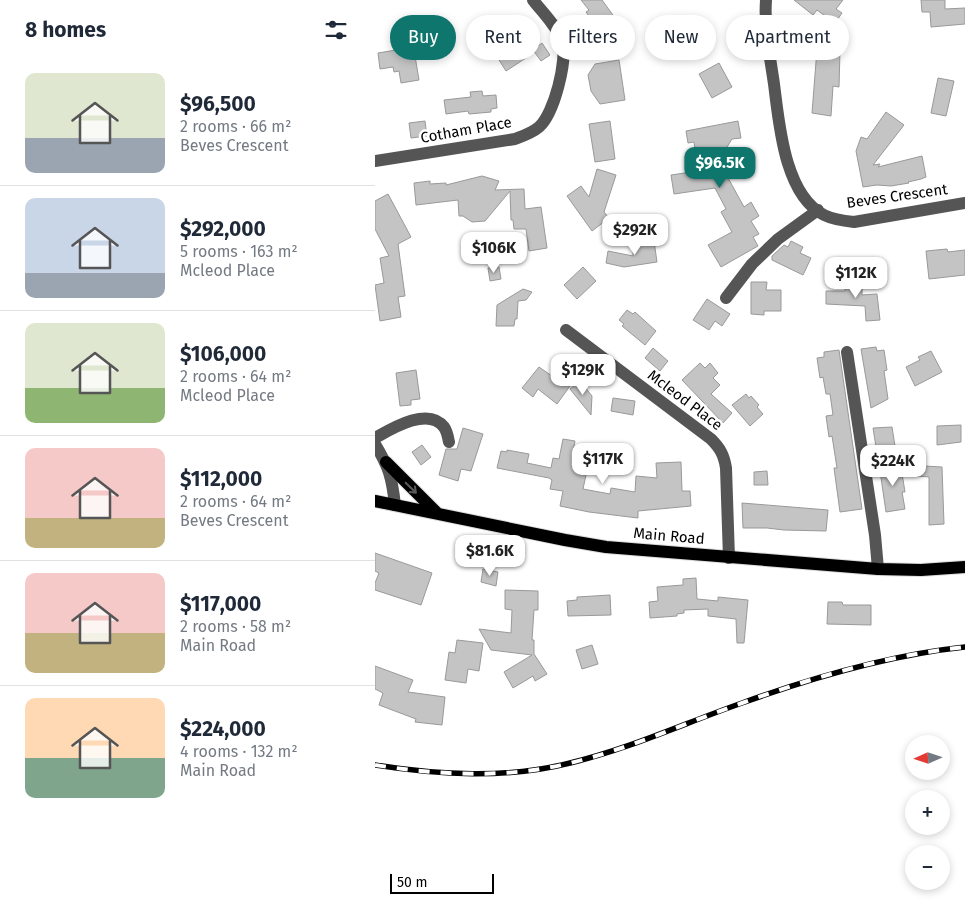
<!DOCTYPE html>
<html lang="en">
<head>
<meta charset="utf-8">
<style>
	body { margin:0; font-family:"Fira Sans",sans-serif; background:#f6f6f7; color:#1f2937; height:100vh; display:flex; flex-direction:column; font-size:19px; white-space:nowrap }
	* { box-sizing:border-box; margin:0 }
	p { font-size:16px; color:#747a83 }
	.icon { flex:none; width:28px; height:28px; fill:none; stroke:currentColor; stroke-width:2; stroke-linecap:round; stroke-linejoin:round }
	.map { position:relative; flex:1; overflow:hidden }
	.drawer { display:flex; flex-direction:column; background:#fff; width:375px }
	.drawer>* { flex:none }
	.banner { position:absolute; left:15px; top:15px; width:475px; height:45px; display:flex; gap:10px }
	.needle { width:32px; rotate:267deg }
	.tools { position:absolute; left:530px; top:735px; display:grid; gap:10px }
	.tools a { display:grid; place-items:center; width:45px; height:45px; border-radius:50%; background:#fff; box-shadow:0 2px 8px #0003; font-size:25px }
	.scale { position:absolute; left:15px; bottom:12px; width:104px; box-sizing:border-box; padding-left:5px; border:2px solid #000; border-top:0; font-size:14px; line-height:18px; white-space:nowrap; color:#000; -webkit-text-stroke:4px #fff; paint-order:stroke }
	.price { position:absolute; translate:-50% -42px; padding:0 11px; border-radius:10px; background:#fff; color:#222; font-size:16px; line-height:32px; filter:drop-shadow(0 1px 2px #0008) }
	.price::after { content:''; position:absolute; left:50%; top:30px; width:15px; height:11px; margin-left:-8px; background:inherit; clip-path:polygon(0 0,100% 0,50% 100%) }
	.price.active { background:#0f766e; color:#fff }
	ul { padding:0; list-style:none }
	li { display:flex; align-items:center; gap:15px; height:125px; padding:0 25px }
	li+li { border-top:1px solid #e0e1e3 }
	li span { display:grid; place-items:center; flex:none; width:140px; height:100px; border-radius:10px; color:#555 }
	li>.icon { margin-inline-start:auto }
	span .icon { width:60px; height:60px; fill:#fffc; stroke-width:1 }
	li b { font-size:21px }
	h2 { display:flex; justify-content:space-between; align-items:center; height:60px; padding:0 25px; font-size:21px }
	.tag { padding:0 18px; border-radius:22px; background:#fff; box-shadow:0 2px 8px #0003; font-size:18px; line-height:45px }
	.tag.active { background:#0f766e; color:#fff }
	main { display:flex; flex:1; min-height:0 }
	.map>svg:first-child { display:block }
	.building { fill:#c4c4c4; stroke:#999 }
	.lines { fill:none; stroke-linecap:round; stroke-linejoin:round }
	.major-casing { stroke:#dbdbdb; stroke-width:14 }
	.minor { stroke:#555; stroke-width:12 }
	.major { stroke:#000; stroke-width:12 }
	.rail-casing { stroke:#000; stroke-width:5.5 }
	.rail { stroke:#fff; stroke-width:4; stroke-dasharray:11; stroke-linecap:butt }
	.oneway { stroke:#595959 }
	.labels { text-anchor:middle; stroke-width:5; stroke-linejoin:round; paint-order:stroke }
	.street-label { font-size:15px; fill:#000; stroke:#fff }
</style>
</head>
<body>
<main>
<section class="drawer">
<h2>8 homes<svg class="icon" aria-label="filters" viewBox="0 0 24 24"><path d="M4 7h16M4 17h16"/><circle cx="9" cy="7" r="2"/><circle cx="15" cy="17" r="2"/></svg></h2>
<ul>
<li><span style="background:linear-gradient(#dfe7d0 65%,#9aa5b1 0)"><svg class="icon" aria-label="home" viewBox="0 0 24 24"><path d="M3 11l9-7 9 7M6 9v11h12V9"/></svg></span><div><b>$96,500</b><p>2 rooms · 66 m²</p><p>Beves Crescent</p></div></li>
<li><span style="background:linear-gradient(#c9d6e8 75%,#9aa5b1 0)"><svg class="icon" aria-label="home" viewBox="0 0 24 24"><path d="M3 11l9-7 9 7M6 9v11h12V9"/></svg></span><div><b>$292,000</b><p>5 rooms · 163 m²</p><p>Mcleod Place</p></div></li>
<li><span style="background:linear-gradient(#dfe7d0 65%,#8fb573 0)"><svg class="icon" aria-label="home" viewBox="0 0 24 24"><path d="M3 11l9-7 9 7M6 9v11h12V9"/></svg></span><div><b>$106,000</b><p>2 rooms · 64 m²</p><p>Mcleod Place</p></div></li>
<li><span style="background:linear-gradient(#f6c9c9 70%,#c2b280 0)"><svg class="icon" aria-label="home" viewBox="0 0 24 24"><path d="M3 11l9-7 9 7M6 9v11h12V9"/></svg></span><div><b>$112,000</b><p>2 rooms · 64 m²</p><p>Beves Crescent</p></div></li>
<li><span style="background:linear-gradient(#f6c9c9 60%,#c2b280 0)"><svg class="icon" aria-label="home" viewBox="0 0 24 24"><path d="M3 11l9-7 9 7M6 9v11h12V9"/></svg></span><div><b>$117,000</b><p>2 rooms · 58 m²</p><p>Main Road</p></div></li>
<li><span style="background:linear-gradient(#ffd9b3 60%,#7fa58c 0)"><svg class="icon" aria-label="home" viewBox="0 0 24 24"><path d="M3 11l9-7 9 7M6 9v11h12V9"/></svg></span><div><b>$224,000</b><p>4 rooms · 132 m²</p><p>Main Road</p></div></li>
</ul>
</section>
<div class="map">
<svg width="590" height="906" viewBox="0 0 590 906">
	<rect width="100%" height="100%" fill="#fff"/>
	<!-- building -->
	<path class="building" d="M206,0H227L243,22L229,32L223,24L221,26L211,12L214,10Z
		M419,0H468L461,9L467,13L460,23L442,10L438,15Z
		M546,0H570V9L590,8V24L556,27L555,12H547Z
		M125,20L143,47L146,45L154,56L131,71L124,60L127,58L109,31Z
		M319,24L326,31L313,43L306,36Z
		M35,26L44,80L26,83L24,71L19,72L18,67L5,69L3,53L21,50L18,29Z
		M167,43L175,55L166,61L158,50Z
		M442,49L465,51L464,87L458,86L456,116L437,113Z
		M244,60L250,100L225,104L216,91L213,75L220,64Z
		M344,63L357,87L337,98L324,74Z
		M563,78L579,81L571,116L556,113Z
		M107,91L108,96L121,95L122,108L116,109V112L94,114L93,111L71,114L69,100L96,97L95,92Z
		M511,112L529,125L498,165L505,164L503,167L547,156L551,177L546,179L533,182L534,183L516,186L502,185L488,187L481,151L486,137L492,139Z
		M50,121L52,136L36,138L34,123Z
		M235,121L240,159L220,162L214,124Z
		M363,121L366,138L357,139L352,147L348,150L352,176L369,207L376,202L384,216L376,221L384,234L378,237L383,246L346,267L333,245L357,232L346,212L351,209L340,188L299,194L296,175L323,171L319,142L313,143L311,131Z
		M222,169L241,175L229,212L234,218L217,231L192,196L206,186L214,197Z
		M107,176L124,181L120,190L149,189L150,209L166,207L172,248L154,251L151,229H139L138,220H136L135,191L110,221L97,222L88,216H84L83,200L41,205L39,183L55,181V184L71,183V185Z
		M13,194L36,237L23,244L30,296L23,297L26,317L5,321L0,285L9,283L5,258L14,256L0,229V201Z
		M279,241L282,262L249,267L231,263L233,251L258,256V251L260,250L259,244Z
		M416,241L428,247L425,253L436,258L428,275L397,260V256L409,245L413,247Z
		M572,249L573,252L590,250V275L554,279L551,251Z
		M124,267L126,279L115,281L113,268Z
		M208,267L221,281L202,299L189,285Z
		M471,279L487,280V295L502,294L505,320L491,321L490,306L451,304V291H470Z
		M376,282H392L391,290H406V311H389V315L376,314Z
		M148,289L157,292L151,300L143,301L142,319H140L139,326H121L122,305Z
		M332,299L355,314L347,326L340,321L334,330L318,320Z
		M252,310L258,314L260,312L281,331L270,345L247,326L249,324L244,320Z
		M501,347L502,351L509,350L512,370L509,371L513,399L496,408L486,349Z
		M278,348L293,361L285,371L270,358Z
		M464,350L487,509L465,512L459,468H462L457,436L454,437L451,416L458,415L455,394H451L448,377L445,378L442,358L449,357V352Z
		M556,351L567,372L540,386L531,367L545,360L543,357Z
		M325,363L330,368L335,363L343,373L338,378L345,385L336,394L357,413L348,423L307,380Z
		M164,367L177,376L179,374L195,386L182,404L163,389L158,397L147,388Z
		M41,370L45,399L36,400V405L25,406L21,373Z
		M205,381L217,396L216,415L195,389Z
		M371,394L374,398L376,396L384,405L382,407L388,414L375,426L357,405Z
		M238,398L260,401L258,415L236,411Z
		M586,425V442L562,445V426Z
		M517,427L520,446L501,447L498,428Z
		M88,428L108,434L96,471L86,469L83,481L64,475L71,449H82Z
		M188,439L200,441L198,452L215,456L208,489L235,494L236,488L260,492L261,476L282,478L281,463L306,462L307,491H315L316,506L263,511V518L214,512L185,506L188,491L175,489L177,480L174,478L122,468L126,451L132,452V450L154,454L152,463L176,468L178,458L184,459Z
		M47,445L56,457L46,465L37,452Z
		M504,464L523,465L524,467H526L530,492H527L530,509L511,512Z
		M531,465L567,467L569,524L554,525V477L530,475Z
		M392,471L393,485H379V472Z
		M367,503L453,510L451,531L409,530L392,528H368Z
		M0,553L57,573L46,605L0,590V583L4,573L0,571Z
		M108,569L123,572L121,586L106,582Z
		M321,578L322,599L343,601V597L373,600L369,643H362L361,619L333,616V609L309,610V613L302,614V616L275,618L274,602L283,601L282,587L308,585V579Z
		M130,590L163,591V610H159L157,640H159V654L172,674L160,681L158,676L138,688L129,672L157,655L116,650L104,629L136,633L137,610L130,609Z
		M235,595L236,615L193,616L192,601L202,600V597Z
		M453,602H467L468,605H496V625L452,624Z
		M82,640L108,643L104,671L93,669L91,683L70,680L74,652L80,653Z
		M217,645L223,664L207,669L201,650Z
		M0,666L38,680L33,692L70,697L67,725L40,722L41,719L4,705L8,693L0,689Z"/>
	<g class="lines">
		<!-- major casing -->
		<g class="major-casing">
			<path id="major" d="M11,462L62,513
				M0,501L190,540L231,547L503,569L546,570L590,567"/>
		</g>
		<!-- minor -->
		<path class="minor" d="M391,0C389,28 395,56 399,84C404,122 409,195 449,215C459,220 469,221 479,222L590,203
			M0,161L140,139C148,136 157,133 164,127C179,114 193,60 187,41C181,25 168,13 158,0
			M351,298L377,264L403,239L443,210
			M191,330L336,439C345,448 349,455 351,468L354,558
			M472,352L500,535L503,569
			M0,438C16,429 53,406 69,427C72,431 73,437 74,442
			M0,444C14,467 17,478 20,505"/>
		<!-- major -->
		<use href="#major" class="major"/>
		<!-- rail casing -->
		<g class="rail-casing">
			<path id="rail" d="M0,765C64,775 131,779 195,763C254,749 310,723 367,703C439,677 514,655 590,647"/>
		</g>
		<!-- rail -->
		<use href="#rail" class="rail"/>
	</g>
	<!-- one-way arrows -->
	<defs><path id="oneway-shaft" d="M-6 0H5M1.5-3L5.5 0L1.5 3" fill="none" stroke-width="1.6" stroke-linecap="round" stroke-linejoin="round" transform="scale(1.25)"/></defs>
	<use class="oneway" href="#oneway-shaft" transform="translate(36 488) rotate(44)"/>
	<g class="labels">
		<!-- street labels -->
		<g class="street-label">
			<text transform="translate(91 130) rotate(-10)" y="5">Cotham Place</text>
			<text transform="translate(522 196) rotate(-8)" y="5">Beves Crescent</text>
			<text transform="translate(310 400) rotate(37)" y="5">Mcleod Place</text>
			<text transform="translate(294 536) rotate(5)" y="5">Main Road</text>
		</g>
	</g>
</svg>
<div class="tools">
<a><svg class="needle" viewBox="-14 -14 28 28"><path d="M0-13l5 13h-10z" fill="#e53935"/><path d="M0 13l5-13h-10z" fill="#747a83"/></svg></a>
<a>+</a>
<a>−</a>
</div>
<div class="scale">50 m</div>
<b class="price active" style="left:345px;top:189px">$96.5K</b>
<b class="price" style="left:260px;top:256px">$292K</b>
<b class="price" style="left:119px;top:274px">$106K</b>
<b class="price" style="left:481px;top:299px">$112K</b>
<b class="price" style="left:208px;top:396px">$129K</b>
<b class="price" style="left:228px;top:485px">$117K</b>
<b class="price" style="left:518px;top:487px">$224K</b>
<b class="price" style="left:115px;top:577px">$81.6K</b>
<div class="banner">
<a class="tag active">Buy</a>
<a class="tag">Rent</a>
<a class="tag">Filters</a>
<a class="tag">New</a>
<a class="tag">Apartment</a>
</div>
</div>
</main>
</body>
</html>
